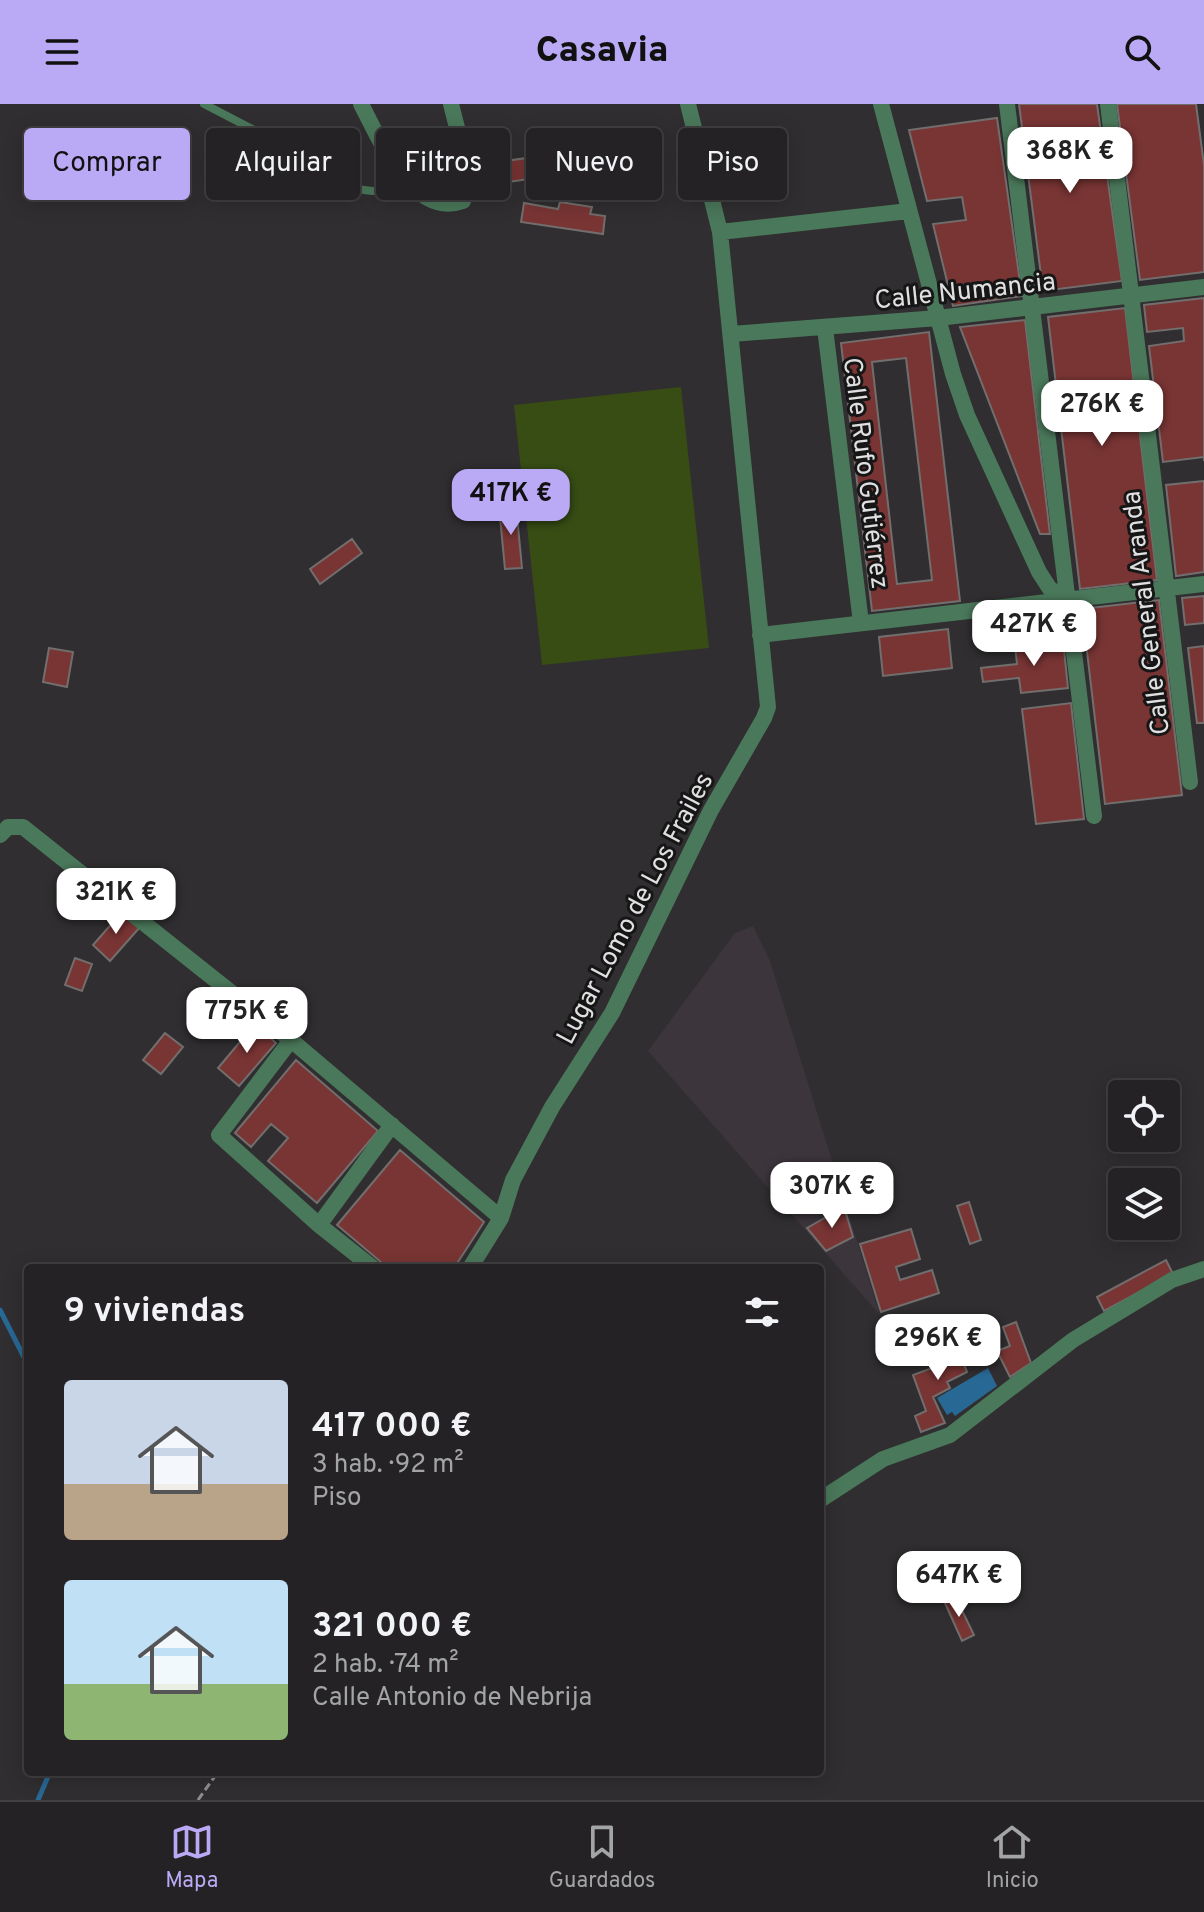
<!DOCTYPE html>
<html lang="es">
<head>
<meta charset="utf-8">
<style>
	body { margin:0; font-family:Overpass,sans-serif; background:#302f31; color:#f1f3f6; height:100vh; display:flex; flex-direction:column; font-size:30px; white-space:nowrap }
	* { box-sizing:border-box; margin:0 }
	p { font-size:26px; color:#a3a4a6 }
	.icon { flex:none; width:44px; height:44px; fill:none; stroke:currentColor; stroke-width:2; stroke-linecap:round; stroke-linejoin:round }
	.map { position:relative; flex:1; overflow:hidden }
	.sheet { position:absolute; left:24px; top:1160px; width:800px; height:512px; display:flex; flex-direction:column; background:#242224; border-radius:8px; box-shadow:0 4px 20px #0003,0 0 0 2px #413f41 }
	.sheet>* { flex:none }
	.guide { position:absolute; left:24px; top:24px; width:800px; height:72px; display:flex; gap:16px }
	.fabs { position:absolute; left:1108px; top:976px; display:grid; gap:16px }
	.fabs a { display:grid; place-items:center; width:72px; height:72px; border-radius:8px; background:#242224; box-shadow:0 4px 20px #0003,0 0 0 2px #413f41; font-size:40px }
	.price { position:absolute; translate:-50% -68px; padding:0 18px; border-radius:16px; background:#fff; color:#222; font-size:26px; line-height:52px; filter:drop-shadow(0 2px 4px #0008) }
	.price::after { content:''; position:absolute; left:50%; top:48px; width:24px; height:18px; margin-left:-12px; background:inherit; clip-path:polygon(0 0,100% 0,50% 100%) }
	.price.active { background:#baaaf6; color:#111 }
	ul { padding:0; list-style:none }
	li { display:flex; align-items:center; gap:24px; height:200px; padding:0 40px }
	li span { display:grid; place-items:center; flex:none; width:224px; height:160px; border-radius:8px; color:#555 }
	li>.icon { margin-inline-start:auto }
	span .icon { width:96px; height:96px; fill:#fffc; stroke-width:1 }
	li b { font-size:34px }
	h2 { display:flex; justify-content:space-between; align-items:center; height:96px; padding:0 40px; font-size:34px }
	.chip { padding:0 28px; border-radius:8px; background:#242224; box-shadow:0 4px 20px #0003,0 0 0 2px #413f41; font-size:28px; line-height:72px }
	.chip.active { background:#baaaf6; color:#111 }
	header { display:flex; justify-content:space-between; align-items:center; height:104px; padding:0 40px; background:#baaaf6; color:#111; font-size:36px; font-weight:800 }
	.tabs { display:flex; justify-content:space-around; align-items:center; height:112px; border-top:2px solid #413f41; background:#242224; font-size:22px; color:#a3a4a6 }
	.tabs a { display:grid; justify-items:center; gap:4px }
	.tabs .active { color:#baaaf6 }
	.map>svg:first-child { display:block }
	.built { fill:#3c353c }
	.green { fill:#374d14 }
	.water { fill:#286894 }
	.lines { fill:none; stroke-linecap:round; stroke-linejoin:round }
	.stream { stroke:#286894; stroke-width:5 }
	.building { fill:#793534; stroke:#716e6d; stroke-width:2; fill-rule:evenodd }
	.path { stroke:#908f90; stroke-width:3; stroke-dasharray:8 4; stroke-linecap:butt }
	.lane { stroke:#4a785a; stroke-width:8 }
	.street { stroke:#4a785a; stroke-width:16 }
	.labels { text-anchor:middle; stroke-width:6; stroke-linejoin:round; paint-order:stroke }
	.street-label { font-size:26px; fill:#e1e0e1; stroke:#171617 }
</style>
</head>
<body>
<header><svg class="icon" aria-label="menu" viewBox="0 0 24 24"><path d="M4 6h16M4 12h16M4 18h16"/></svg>Casavia<svg class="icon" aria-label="search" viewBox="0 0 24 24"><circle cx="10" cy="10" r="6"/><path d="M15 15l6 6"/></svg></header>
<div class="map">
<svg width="1204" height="1696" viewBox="0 0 1204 1696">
	<rect width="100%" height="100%" fill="#302e30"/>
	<!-- built -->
	<path class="built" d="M753,822L770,857L880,1211L648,947L735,829Z"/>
	<!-- green -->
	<path class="green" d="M681,283L709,544L542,561L514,301Z"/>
	<!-- water -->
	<path class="water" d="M988,1264L997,1282L955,1312L952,1308L947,1311L937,1294Z"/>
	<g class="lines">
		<!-- stream -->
		<path class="stream" d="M0,1206L28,1261
			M38,1696L50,1668"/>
	</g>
	<!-- building -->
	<path class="building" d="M1019,0H1097L1122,177L1043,187Z
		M1117,0H1196L1204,61V168L1140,176Z
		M997,14L1022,192L953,202L933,120L966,116L962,93L927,97L909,26Z
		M527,54L530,75L501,79L498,58Z
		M560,98L592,103L590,110L605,112L603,130L521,118L524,99L558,105Z
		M1204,194V357V353L1163,358L1149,242L1184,237L1183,224L1147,228L1144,201Z
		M1125,204L1157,476L1080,485L1048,213Z
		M1025,216L1050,430H1040L960,223Z
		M929,228L960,497L872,507L841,239ZM906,254L932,476L897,480L872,258Z
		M1204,377V468L1176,472L1166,381Z
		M516,401L522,464L505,465L499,403Z
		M352,435L362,449L320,480L310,465Z
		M1204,492V519L1185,521L1182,494Z
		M1159,496L1182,691L1105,700L1082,505Z
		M948,525L952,564L883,572L879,533Z
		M1063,536L1068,584L1021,589L1019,574L983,578L981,564L1017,560L1015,542Z
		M1204,542V619H1197L1188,544Z
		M49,544L73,548L67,583L43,578Z
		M1071,599L1084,715L1036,720L1022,605Z
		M122,808L140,823L110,857L93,841Z
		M75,854L92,860L82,887L65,881Z
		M255,920L276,939L239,982L218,964Z
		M165,929L183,943L161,970L143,956Z
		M296,956L378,1027L317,1099L268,1057L288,1034L271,1020L251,1043L235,1029Z
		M400,1046L484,1118L454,1164H388L337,1121Z
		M969,1098L981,1136L970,1140L957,1102Z
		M844,1103L853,1133L826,1147L807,1124Z
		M911,1125L920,1155L896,1163L900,1176L932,1166L939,1189L881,1208L860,1140Z
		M1166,1156L1173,1170L1104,1207L1097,1193Z
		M1016,1218L1031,1259L1010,1273L997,1247L1010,1242L1003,1223Z
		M950,1222L967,1268L947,1278L950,1284L933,1293L945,1319L921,1328L915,1312L926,1307L913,1271L951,1257L940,1226Z
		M955,1492L974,1531L962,1537L944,1497Z"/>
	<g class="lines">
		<!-- path -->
		<path class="path" d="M198,1696L218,1668"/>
		<!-- lane -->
		<path class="lane" d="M204,0L260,29L355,85L373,87L411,83"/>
		<!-- street -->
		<path class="street" d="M361,0C379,34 412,115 463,97C473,72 457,26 451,0
			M881,0L953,270L967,311L1039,468L1050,485L1068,495
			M1007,0L1094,712
			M1108,0L1190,678
			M720,128L909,107
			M825,224L861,519
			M731,230L938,214L1204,183
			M760,531L1204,480
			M0,731L8,723H23L291,936L501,1114
			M291,936L219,1031L319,1121L373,1164
			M319,1121L392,1021
			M470,1164L501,1114L513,1076L552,1003L612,909L711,706L764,614L768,603L720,128L688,0
			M820,1396L883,1355L950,1331L1073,1236L1172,1176L1204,1165"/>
	</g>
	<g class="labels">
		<!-- street labels -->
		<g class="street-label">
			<text transform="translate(965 186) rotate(-6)" y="9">Calle Numancia</text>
			<text transform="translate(867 369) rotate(83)" y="9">Calle Rufo Gutiérrez</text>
			<text transform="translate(1145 509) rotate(-97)" y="9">Calle General Aranda</text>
			<text transform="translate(634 804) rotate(-62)" y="9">Lugar Lomo de Los Frailes</text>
		</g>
	</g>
</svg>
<div class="fabs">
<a><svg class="icon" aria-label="locate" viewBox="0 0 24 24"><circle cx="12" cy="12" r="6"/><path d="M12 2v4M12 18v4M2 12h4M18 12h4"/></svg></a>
<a><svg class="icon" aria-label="layers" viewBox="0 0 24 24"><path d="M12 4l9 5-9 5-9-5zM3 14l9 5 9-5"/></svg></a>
</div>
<b class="price" style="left:1070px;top:91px">368K €</b>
<b class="price" style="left:1102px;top:344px">276K €</b>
<b class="price active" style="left:511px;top:433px">417K €</b>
<b class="price" style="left:1034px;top:564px">427K €</b>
<b class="price" style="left:116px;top:832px">321K €</b>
<b class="price" style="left:247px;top:951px">775K €</b>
<b class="price" style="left:832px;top:1126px">307K €</b>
<b class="price" style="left:938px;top:1278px">296K €</b>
<b class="price" style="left:959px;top:1515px">647K €</b>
<div class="guide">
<a class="chip active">Comprar</a>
<a class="chip">Alquilar</a>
<a class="chip">Filtros</a>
<a class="chip">Nuevo</a>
<a class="chip">Piso</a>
</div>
<section class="sheet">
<h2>9 viviendas<svg class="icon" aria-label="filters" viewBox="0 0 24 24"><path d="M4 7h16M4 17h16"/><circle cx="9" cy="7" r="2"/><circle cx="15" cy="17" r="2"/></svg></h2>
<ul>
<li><span style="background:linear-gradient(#c9d6e8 65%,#b9a48a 0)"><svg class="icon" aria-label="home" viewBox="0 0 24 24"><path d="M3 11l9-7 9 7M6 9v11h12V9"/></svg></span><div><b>417 000 €</b><p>3 hab. · 92 m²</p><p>Piso</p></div></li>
<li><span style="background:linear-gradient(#bfe0f5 65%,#8fb573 0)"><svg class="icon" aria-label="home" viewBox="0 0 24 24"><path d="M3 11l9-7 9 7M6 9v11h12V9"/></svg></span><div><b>321 000 €</b><p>2 hab. · 74 m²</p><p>Calle Antonio de Nebrija</p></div></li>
</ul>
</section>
</div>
<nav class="tabs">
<a class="active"><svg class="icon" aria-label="map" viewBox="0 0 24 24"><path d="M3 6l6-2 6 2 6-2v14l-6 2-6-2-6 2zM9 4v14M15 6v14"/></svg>Mapa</a>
<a><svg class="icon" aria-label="saved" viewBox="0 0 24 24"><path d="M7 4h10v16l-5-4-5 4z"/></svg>Guardados</a>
<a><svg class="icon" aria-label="home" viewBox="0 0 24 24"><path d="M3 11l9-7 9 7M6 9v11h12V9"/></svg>Inicio</a>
</nav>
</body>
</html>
